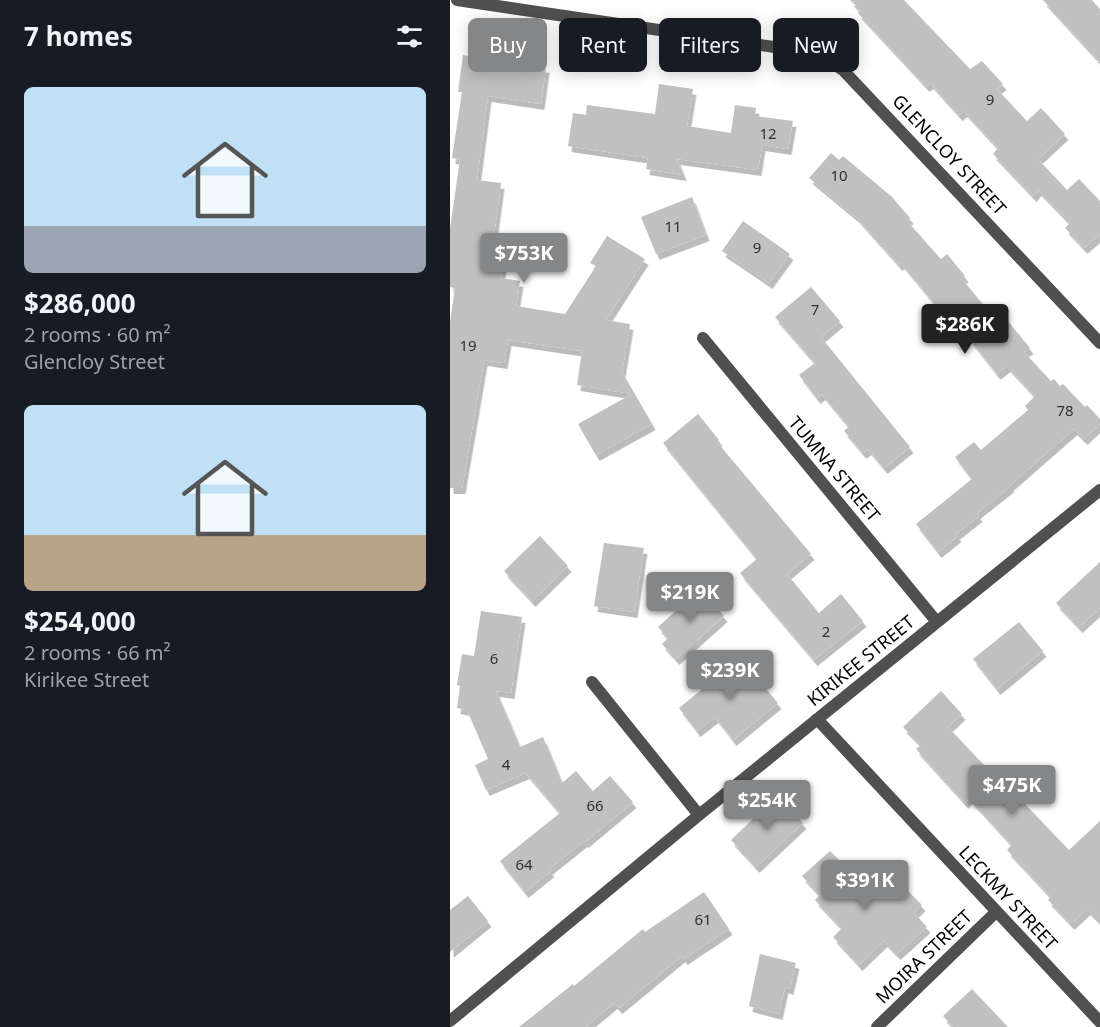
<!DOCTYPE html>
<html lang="en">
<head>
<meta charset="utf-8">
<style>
	body { margin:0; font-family:"Noto Sans",sans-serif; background:#20242c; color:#f1f3f6; height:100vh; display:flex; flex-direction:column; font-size:22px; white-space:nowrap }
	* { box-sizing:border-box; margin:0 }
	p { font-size:20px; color:#9ea1a6 }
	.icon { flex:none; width:33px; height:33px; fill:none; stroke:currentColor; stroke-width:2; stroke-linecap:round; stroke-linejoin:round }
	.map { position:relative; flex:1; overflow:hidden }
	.panel { display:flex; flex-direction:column; background:#171b24; width:450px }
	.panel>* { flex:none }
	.top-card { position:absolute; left:18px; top:18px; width:542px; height:54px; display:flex; gap:12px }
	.price { position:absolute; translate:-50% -51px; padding:0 14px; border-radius:6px; background:#858687; color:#fff; font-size:20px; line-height:39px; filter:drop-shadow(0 2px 3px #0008) }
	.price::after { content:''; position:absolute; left:50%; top:36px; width:18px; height:14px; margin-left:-9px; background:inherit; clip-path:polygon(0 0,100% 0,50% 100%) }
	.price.on { background:#222; color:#fff }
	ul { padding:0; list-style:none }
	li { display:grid; align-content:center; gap:12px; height:318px; padding:0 24px }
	li span { display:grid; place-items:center; height:186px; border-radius:9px; color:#555 }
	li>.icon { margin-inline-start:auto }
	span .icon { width:108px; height:108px; fill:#fffc; stroke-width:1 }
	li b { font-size:26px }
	h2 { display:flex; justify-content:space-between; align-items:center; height:72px; padding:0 24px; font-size:26px }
	.pill { padding:0 21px; border-radius:9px; background:#171b24; box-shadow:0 3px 15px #0003; font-size:21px; line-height:54px }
	.pill.on { background:#858687; color:#fff }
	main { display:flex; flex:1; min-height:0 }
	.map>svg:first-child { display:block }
	.building { fill:#c0c0c0; filter:url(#shadow) }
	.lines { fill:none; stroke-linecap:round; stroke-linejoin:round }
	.street { stroke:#505050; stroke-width:12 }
	.labels { text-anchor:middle; stroke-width:6; stroke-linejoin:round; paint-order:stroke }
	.number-label { font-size:15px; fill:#303030 }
	.street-label { font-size:18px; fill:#000; stroke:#fff }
</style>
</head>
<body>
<main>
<section class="panel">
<h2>7 homes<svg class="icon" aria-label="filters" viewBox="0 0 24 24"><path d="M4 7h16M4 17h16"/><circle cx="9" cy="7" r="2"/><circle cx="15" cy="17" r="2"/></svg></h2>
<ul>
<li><span style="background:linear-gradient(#bfe0f5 75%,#9aa5b1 0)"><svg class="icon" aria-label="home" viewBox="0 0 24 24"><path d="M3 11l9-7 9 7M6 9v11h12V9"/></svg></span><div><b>$286,000</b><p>2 rooms · 60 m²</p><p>Glencloy Street</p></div></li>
<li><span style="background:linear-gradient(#bfe0f5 70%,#b9a48a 0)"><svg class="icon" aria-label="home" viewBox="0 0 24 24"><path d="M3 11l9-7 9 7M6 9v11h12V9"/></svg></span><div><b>$254,000</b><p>2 rooms · 66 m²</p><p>Kirikee Street</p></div></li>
</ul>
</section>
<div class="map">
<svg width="650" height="1027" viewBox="0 0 650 1027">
	<defs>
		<filter id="shadow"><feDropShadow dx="3.5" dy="6" stdDeviation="0" flood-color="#0004"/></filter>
	</defs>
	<rect width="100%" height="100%" fill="#fff"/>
	<!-- building -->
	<path class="building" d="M400,0H454L520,69L532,61L553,84L547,89L577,121L591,108L615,134L588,159L617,190L629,179L650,201V234L634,248L615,228L620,223L588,190L583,196L543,154L548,148L514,111L509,115L480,83L476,86L408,13L410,10Z
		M593,0H642L650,9V62Z
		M13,55L96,67L91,104L38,96L27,180L51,183L41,257L54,259L51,278L70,281L66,306L115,314L146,266L140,263L157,236L195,259L156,320L180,324L172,372L202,424L146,455L128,424L182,394L127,385L132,351L58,340L54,363L34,360L12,488H0V322L5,288L0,287V229L10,159L2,158L12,92H8Z
		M209,84L243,89L237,126L281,133L285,105L306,108L305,116L343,121L338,149L312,145L308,170L227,159L233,175L196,169L198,158L118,146L123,113L136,115L137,105L205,114Z
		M381,153L389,160L393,156L442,197L460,218L457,221L491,259L497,254L515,276L512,279L541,314L548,309L580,348L574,352L601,381L604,379L610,386L613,384L635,407L637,405L650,419V424L634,439L624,429L560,485L561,486L527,513L529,516L506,534L508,536L488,552L466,524L522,479L505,457L524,442L531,450L578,410L575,406L585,396L557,366L547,374L503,318L499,321L451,263L449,265L406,217L359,178Z
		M242,197L256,235L206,254L191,217Z
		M293,221L340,254L319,283L272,251Z
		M361,287L390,321L371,337L460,447L434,468L418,449L413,453L394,431L399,427L372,394L367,398L349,375L365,363L325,317Z
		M248,414L269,440L267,442L361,554L337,574L369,613L391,594L413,621L364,660L290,573L307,559L213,443Z
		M90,536L118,566L82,601L54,571Z
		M154,543L194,548L184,612L144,606Z
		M650,562V608L629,627L606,603Z
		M250,589L274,616L226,659L212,644L218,638L208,627Z
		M31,611L72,617L61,693L46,691L70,747L93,737L112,783L126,771L143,791L160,776L183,802L135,842L134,841L99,869L101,871L75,892L50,861L110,813L76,773L36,790L25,765L38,759L17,710L7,708L10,686L7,685L12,654L24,656Z
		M569,622L593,651L547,689L523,659Z
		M290,658L328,703L283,740L265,717L247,731L229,708Z
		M491,691L512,714L498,727L571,804L573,802L619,850L650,821V922L637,909L621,924L598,900L601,897L557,850L562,845L519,798L515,803L466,749L471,745L453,727Z
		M327,796L353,823L306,867L281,840Z
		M380,851L394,865L391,868L421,900L445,878L472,905L464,913L477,927L447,954L434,941L409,965L383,937L392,928L365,900L370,895L352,876Z
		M254,892L279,929L234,959L232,956L169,1008L164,1003L135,1027H69L123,984L124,986L193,929L195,932Z
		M18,896L38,921L0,952V910Z
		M310,954L346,963L340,989L335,987L329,1014L299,1006Z
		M522,989L558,1027H503L493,1016Z"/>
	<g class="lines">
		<!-- street -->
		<path class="street" d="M7,0L351,51L376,59L393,70L650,343
			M253,338L487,622
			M142,682L249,815
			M367,719L650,1022
			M0,1021L249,815L650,490
			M427,1027L546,912"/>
	</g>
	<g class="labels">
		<!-- number labels -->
		<g class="number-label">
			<text x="540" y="105">9</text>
			<text x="318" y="139">12</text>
			<text x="389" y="181">10</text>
			<text x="223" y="232">11</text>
			<text x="307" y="253">9</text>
			<text x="365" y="315">7</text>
			<text x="18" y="351">19</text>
			<text x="615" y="416">78</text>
			<text x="376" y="637">2</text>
			<text x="44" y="664">6</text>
			<text x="56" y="770">4</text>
			<text x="145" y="811">66</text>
			<text x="74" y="870">64</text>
			<text x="253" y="925">61</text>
		</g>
		<!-- street labels -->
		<g class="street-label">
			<text transform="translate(499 155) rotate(47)" y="6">GLENCLOY STREET</text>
			<text transform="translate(384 469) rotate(50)" y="6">TUMNA STREET</text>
			<text transform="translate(411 661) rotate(-39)" y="6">KIRIKEE STREET</text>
			<text transform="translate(558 898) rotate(47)" y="6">LECKMY STREET</text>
			<text transform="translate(474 957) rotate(-44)" y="6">MOIRA STREET</text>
		</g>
	</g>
</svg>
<b class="price" style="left:74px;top:284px">$753K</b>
<b class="price on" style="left:515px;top:355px">$286K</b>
<b class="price" style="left:240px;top:623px">$219K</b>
<b class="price" style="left:280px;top:701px">$239K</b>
<b class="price" style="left:562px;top:816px">$475K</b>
<b class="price" style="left:317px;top:831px">$254K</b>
<b class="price" style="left:415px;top:911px">$391K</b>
<div class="top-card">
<a class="pill on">Buy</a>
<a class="pill">Rent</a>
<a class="pill">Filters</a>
<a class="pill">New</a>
</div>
</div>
</main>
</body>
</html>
